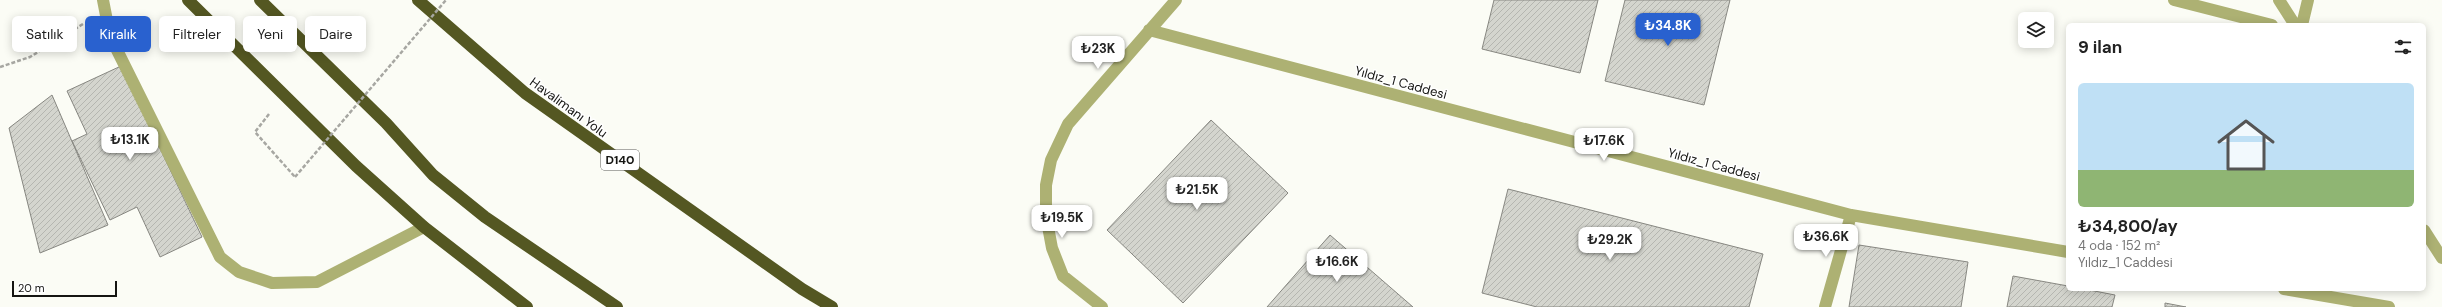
<!DOCTYPE html>
<html lang="tr">
<head>
<meta charset="utf-8">
<style>
	body { margin:0; font-family:"DM Sans",sans-serif; background:#f2f2f2; color:#222; height:100vh; display:flex; flex-direction:column; font-size:15px; white-space:nowrap }
	* { box-sizing:border-box; margin:0 }
	p { font-size:13px; color:#767676 }
	.icon { flex:none; width:22px; height:22px; fill:none; stroke:currentColor; stroke-width:2; stroke-linecap:round; stroke-linejoin:round }
	.map { position:relative; flex:1; overflow:hidden }
	.details { position:absolute; left:2066px; top:23px; width:360px; height:268px; display:flex; flex-direction:column; background:#fff; border-radius:6px; box-shadow:0 2px 10px #0003 }
	.details>* { flex:none }
	.banner { position:absolute; left:12px; top:16px; width:380px; height:36px; display:flex; gap:8px }
	.buttons { position:absolute; left:2018px; top:12px; display:grid; gap:8px }
	.buttons a { display:grid; place-items:center; width:36px; height:36px; border-radius:6px; background:#fff; box-shadow:0 2px 10px #0003; font-size:20px }
	.scale { position:absolute; left:12px; bottom:10px; width:105px; box-sizing:border-box; padding-left:4px; border:2px solid #151512; border-top:0; font-size:11px; line-height:14px; white-space:nowrap; color:#151512; -webkit-text-stroke:3px #fff; paint-order:stroke }
	.price { position:absolute; translate:-50% -34px; padding:0 9px; border-radius:8px; background:#fff; color:#222; font-size:13px; line-height:26px; filter:drop-shadow(0 1px 2px #0008) }
	.price::after { content:''; position:absolute; left:50%; top:24px; width:12px; height:9px; margin-left:-6px; background:inherit; clip-path:polygon(0 0,100% 0,50% 100%) }
	.price.on { background:#2961cf; color:#fff }
	ul { padding:0; list-style:none }
	li { display:grid; align-content:center; gap:8px; height:212px; padding:0 12px }
	li+li { border-top:1px solid #e0e0e0 }
	li span { display:grid; place-items:center; height:124px; border-radius:6px; color:#555 }
	li>.icon { margin-inline-start:auto }
	span .icon { width:72px; height:72px; fill:#fffc; stroke-width:1 }
	li b { font-size:17px }
	h2 { display:flex; justify-content:space-between; align-items:center; height:48px; padding:0 12px; font-size:17px }
	.chip { padding:0 14px; border-radius:6px; background:#fff; box-shadow:0 2px 10px #0003; font-size:14px; line-height:36px }
	.chip.on { background:#2961cf; color:#fff }
	.map>svg:first-child { display:block }
	.building { fill:url(#building-hatch); stroke:#878781 }
	.lines { fill:none; stroke-linecap:round; stroke-linejoin:round }
	.path { stroke:#a7a7a2; stroke-width:2.5; stroke-dasharray:4 2; stroke-linecap:butt }
	.lane { stroke:#adb173; stroke-width:12 }
	.street { stroke:#adb173; stroke-width:12 }
	.highway { stroke:#545722; stroke-width:12 }
	.path-bridge { stroke:#a7a7a2; stroke-width:2.5; stroke-dasharray:4 2; stroke-linecap:butt }
	.labels { text-anchor:middle; stroke-width:3; stroke-linejoin:round; paint-order:stroke }
	.shield { fill:#fff; stroke:#5b5b59; stroke-width:1 }
	.shield-label { font-size:12px; font-weight:bold; fill:#151512 }
	.street-label { font-size:13px; fill:#151512; stroke:#fff }
</style>
</head>
<body>
<div class="map">
<svg width="2442" height="307" viewBox="0 0 2442 307">
	<defs>
		<pattern id="building-hatch" width="6" height="6" patternUnits="userSpaceOnUse"><rect width="6" height="6" fill="#d4d5ce"/><path d="M-1 1l2-2M0 6l6-6M5 7l2-2" fill="none" stroke="#b5b6b0"/></pattern>
	</defs>
	<rect width="100%" height="100%" fill="#fbfcf5"/>
	<!-- building -->
	<path class="building" d="M1494,0H1598L1580,73L1482,49Z
		M1625,0H1730L1704,105L1605,81Z
		M121,66L202,237L160,257L137,207L110,220L72,141L87,134L67,91Z
		M52,95L108,225L40,253L9,128Z
		M1211,120L1288,193L1183,303L1107,230Z
		M1508,189L1763,254L1749,307H1537L1482,293Z
		M1330,235L1413,307H1267Z
		M1859,245L1968,262L1961,307H1849Z
		M2013,276L2068,286V289H2084L2115,295L2112,307H2007Z
		M2165,303L2186,307H2165Z"/>
	<g class="lines">
		<!-- path -->
		<path class="path" d="M0,67L30,57L83,24
			M269,114L255,132L295,177"/>
		<!-- lane -->
		<path class="lane" d="M103,0L110,36L220,257L239,272L272,283L317,282L424,227"/>
		<!-- street -->
		<path class="street" d="M2174,0L2272,25
			M2279,0L2295,25
			M2302,25L2308,0
			M1149,30L1851,215L2068,252
			M2424,230L2442,258
			M2284,289L2389,307
			M1102,307L1063,276L1052,248L1046,216V185L1051,160L1068,124L1176,0
			M1825,307L1851,215"/>
		<!-- highway -->
		<path class="highway" d="M188,0L356,166L424,227L527,307
			M260,0L386,123L433,175L485,217L617,307
			M418,0L525,93L802,289L832,307"/>
		<!-- path-bridge -->
		<path class="path-bridge" d="M295,177L446,0"/>
	</g>
	<g class="labels">
		<!-- shield labels -->
		<rect class="shield" x="601" y="150" width="38" height="20" rx="3"/>
		<g class="shield-label">
			<text x="620" y="164">D140</text>
		</g>
		<!-- street labels -->
		<g class="street-label">
			<text transform="translate(1401 82) rotate(15)" y="5">Yıldız_1 Caddesi</text>
			<text transform="translate(569 107) rotate(36)" y="5">Havalimanı Yolu</text>
			<text transform="translate(1714 164) rotate(15)" y="5">Yıldız_1 Caddesi</text>
		</g>
	</g>
</svg>
<div class="buttons">
<a><svg class="icon" aria-label="layers" viewBox="0 0 24 24"><path d="M12 4l9 5-9 5-9-5zM3 14l9 5 9-5"/></svg></a>
</div>
<div class="scale">20 m</div>
<b class="price on" style="left:1668px;top:47px">₺34.8K</b>
<b class="price" style="left:1098px;top:70px">₺23K</b>
<b class="price" style="left:130px;top:161px">₺13.1K</b>
<b class="price" style="left:1604px;top:162px">₺17.6K</b>
<b class="price" style="left:1197px;top:211px">₺21.5K</b>
<b class="price" style="left:1062px;top:239px">₺19.5K</b>
<b class="price" style="left:1826px;top:258px">₺36.6K</b>
<b class="price" style="left:1610px;top:261px">₺29.2K</b>
<b class="price" style="left:1337px;top:283px">₺16.6K</b>
<div class="banner">
<a class="chip">Satılık</a>
<a class="chip on">Kiralık</a>
<a class="chip">Filtreler</a>
<a class="chip">Yeni</a>
<a class="chip">Daire</a>
</div>
<section class="details">
<h2>9 ilan<svg class="icon" aria-label="filters" viewBox="0 0 24 24"><path d="M4 7h16M4 17h16"/><circle cx="9" cy="7" r="2"/><circle cx="15" cy="17" r="2"/></svg></h2>
<ul>
<li><span style="background:linear-gradient(#bfe0f5 70%,#8fb573 0)"><svg class="icon" aria-label="home" viewBox="0 0 24 24"><path d="M3 11l9-7 9 7M6 9v11h12V9"/></svg></span><div><b>₺34,800/ay</b><p>4 oda · 152 m²</p><p>Yıldız_1 Caddesi</p></div></li>
</ul>
</section>
</div>
</body>
</html>
